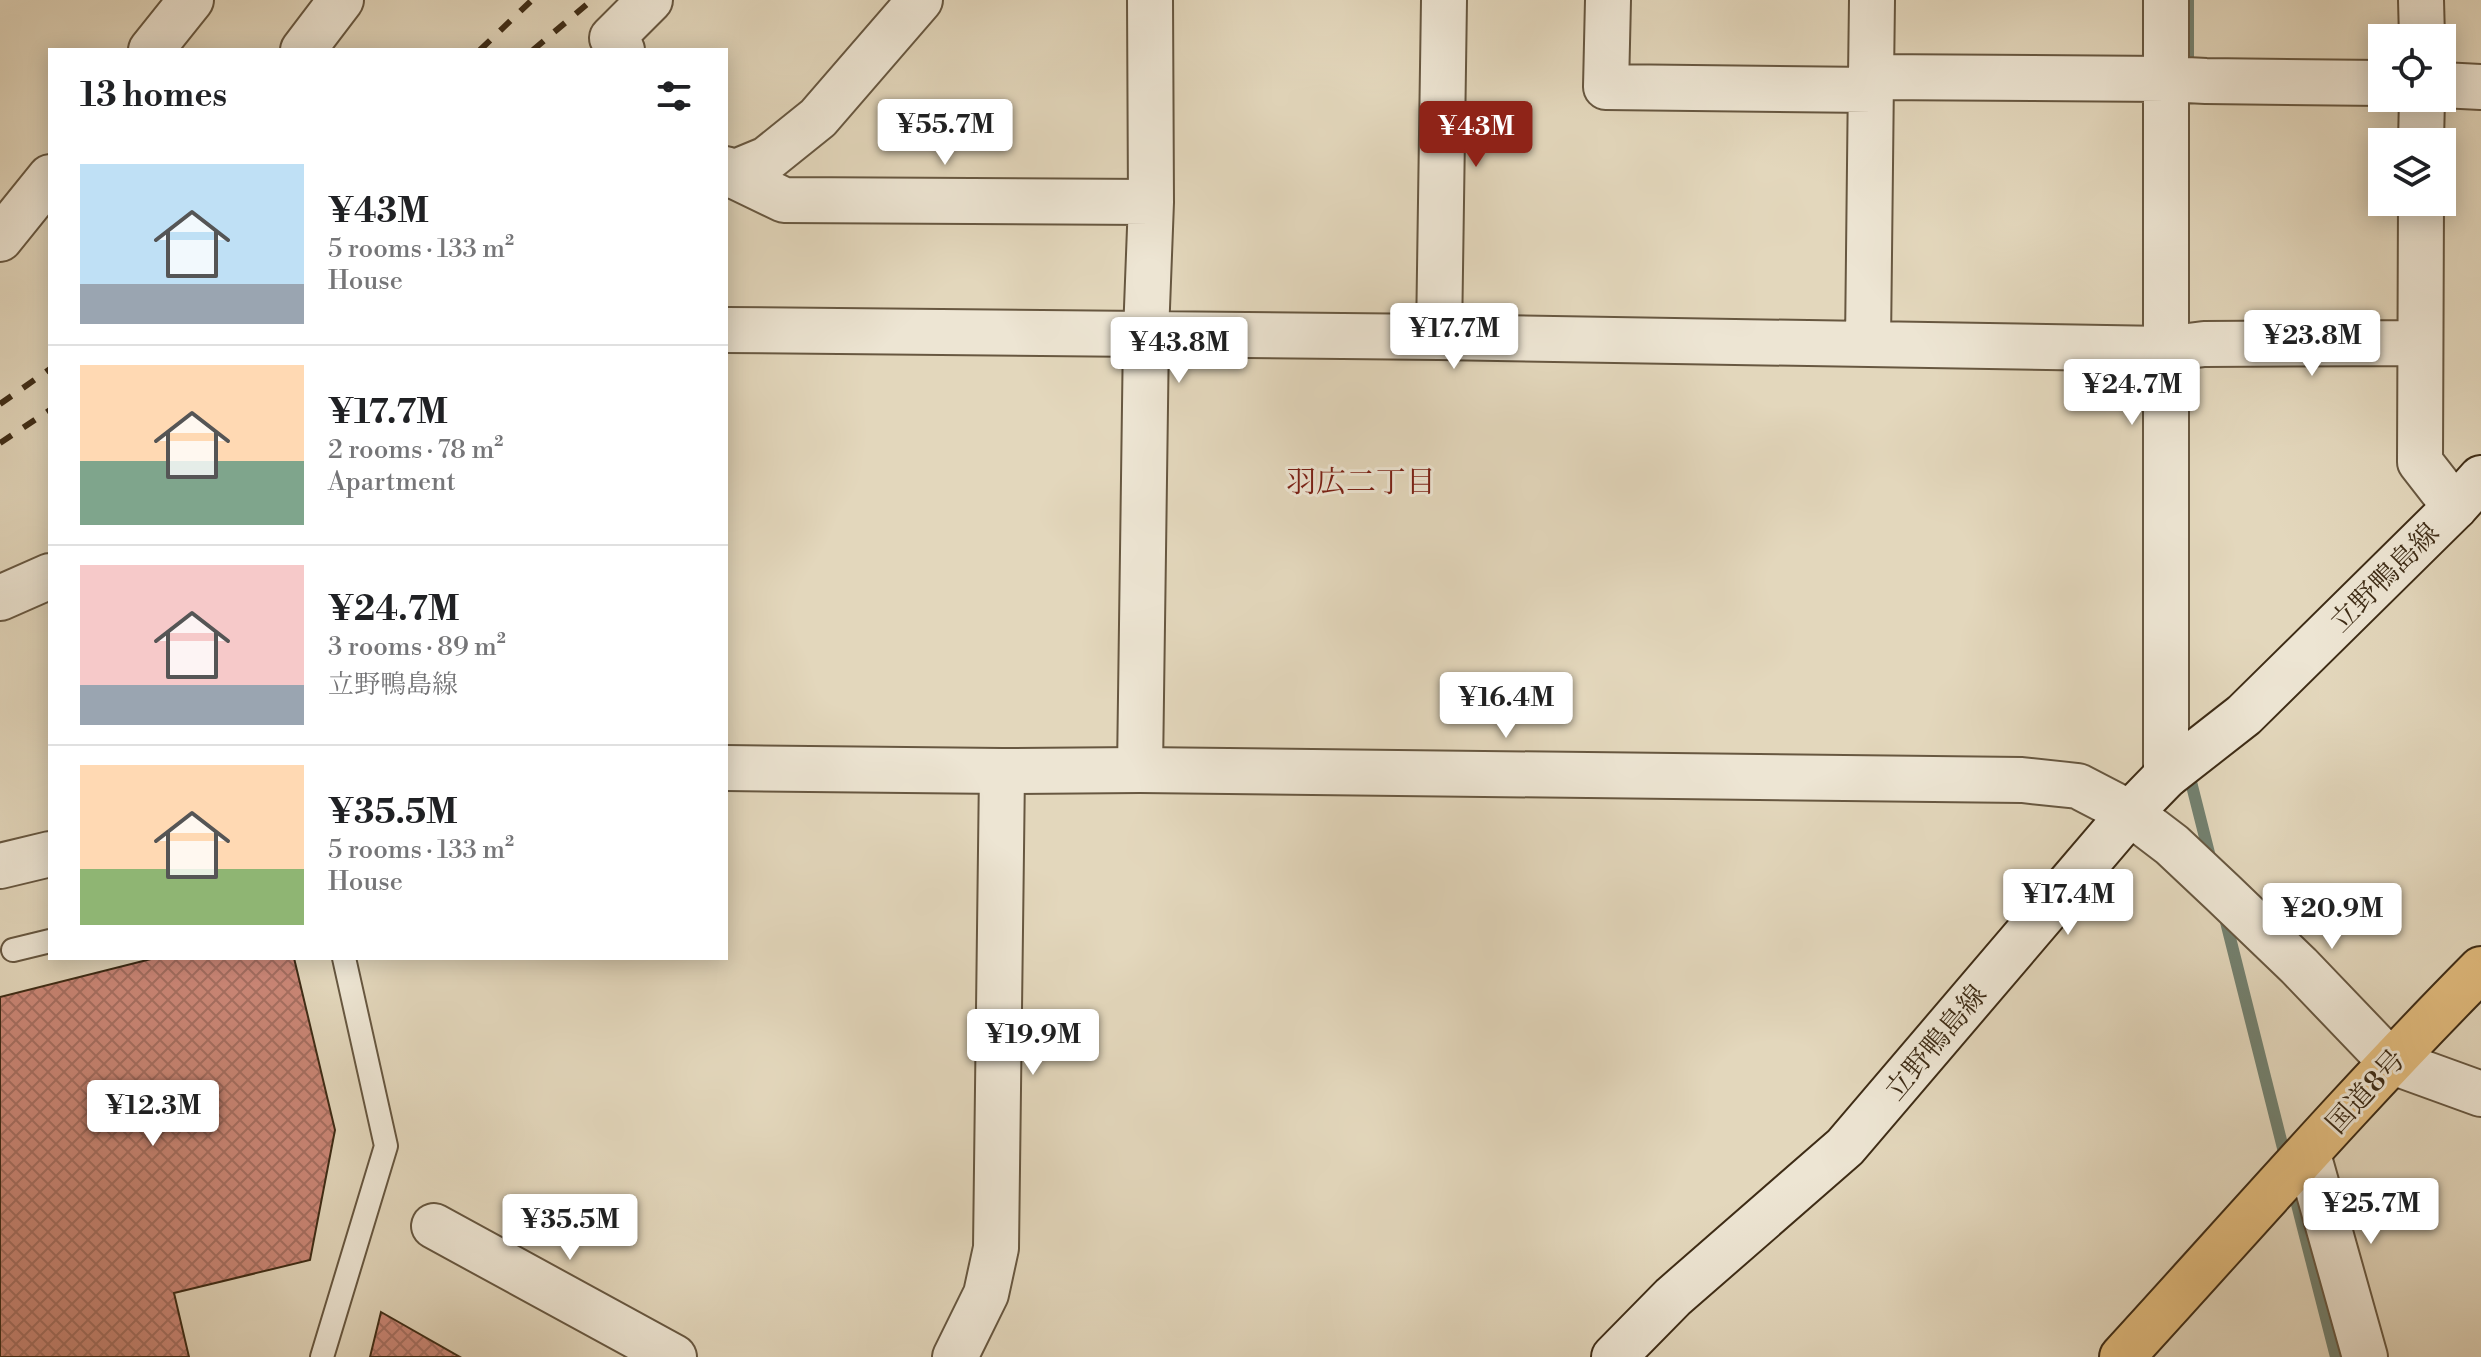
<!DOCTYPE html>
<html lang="en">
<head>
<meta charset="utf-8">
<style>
	body { margin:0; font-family:"Libre Bodoni","Noto Serif JP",serif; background:#f2f2f2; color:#202124; height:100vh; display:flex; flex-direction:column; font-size:30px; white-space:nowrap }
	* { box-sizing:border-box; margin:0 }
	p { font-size:26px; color:#757577 }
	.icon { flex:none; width:44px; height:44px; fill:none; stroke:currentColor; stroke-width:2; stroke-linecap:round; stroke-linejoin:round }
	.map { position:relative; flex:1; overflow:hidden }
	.drawer { position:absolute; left:48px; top:48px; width:680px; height:912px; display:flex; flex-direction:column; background:#fff; border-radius:0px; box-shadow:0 4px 20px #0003 }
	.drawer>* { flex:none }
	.controls { position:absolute; left:2368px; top:24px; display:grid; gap:16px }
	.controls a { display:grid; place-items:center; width:88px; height:88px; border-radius:0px; background:#fff; box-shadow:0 4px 20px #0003; font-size:40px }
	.price { position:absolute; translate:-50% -68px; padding:0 18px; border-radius:8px; background:#fff; color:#222; font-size:26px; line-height:52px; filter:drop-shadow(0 2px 4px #0008) }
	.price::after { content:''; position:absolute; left:50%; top:48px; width:24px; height:18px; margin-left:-12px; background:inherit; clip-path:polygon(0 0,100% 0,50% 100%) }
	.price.current { background:#8f2418; color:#fff }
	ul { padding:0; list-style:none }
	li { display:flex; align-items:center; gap:24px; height:200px; padding:0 32px }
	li+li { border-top:2px solid #e0e0e0 }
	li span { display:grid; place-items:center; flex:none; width:224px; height:160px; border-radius:0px; color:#555 }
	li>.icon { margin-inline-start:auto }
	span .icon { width:96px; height:96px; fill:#fffc; stroke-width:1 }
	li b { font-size:34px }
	h2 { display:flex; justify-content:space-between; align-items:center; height:96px; padding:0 32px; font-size:34px }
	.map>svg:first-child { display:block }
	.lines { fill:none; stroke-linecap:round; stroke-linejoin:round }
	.stream { stroke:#738170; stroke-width:12 }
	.building { fill:url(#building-cross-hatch); stroke:#3e2c16; stroke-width:2 }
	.service-casing { stroke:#675740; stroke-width:26 }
	.minor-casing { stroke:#675740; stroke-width:48 }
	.tertiary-casing { stroke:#675740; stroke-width:48 }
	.secondary-casing { stroke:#3e2c16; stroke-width:48 }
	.trunk-casing { stroke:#3e2c16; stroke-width:48 }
	.service { stroke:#ede5d3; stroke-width:22 }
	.minor { stroke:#ede5d3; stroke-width:44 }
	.tertiary { stroke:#ede5d3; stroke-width:44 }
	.secondary { stroke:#ede5d3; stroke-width:44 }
	.trunk { stroke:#e2bc7e; stroke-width:44 }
	.rail { stroke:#3e2c16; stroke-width:6; stroke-dasharray:14 14; stroke-linecap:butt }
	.labels { text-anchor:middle; stroke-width:6; stroke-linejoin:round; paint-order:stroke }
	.street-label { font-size:28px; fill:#3e2c16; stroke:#ede5d3 }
	.neighbourhood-label { font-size:30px; fill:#7a1f14; stroke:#ede5d3 }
</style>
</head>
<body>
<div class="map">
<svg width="2481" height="1357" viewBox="0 0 2481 1357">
	<defs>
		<pattern id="building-cross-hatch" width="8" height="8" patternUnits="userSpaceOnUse" patternTransform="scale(2)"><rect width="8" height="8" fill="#cb8777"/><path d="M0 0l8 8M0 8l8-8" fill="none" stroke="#a66f61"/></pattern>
	</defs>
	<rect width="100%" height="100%" fill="#e3d7bc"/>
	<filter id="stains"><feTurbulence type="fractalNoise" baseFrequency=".0025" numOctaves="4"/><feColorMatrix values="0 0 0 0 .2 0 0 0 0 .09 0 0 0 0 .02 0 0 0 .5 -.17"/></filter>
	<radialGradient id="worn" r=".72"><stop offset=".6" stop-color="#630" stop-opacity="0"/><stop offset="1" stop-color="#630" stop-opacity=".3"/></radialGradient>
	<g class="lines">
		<!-- stream -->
		<path class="stream" d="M2188,57V0
			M2188,770L2211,861
			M2224,914L2286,1160
			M2292,1185L2336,1357"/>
	</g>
	<!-- building -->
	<path class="building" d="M155,958H294L335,1130L310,1260L174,1293L189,1357H0V997Z
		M381,1312L460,1357H370Z"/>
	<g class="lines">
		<!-- service casing -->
		<g class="service-casing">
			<path id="service" d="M13,950L50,941
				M322,1357L386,1146L344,958"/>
		</g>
		<!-- minor casing -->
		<g class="minor-casing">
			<path id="minor" d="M1608,0L1606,87L1872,90
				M2166,0V776
				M2421,0L2422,38
				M151,50L191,0
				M303,50L341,0
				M622,50L612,38L650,0
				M1871,77L1872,0
				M2442,85L2481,87
				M2421,142L2422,98
				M726,169L730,174L784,200L1151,202
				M726,176L767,159L818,118L920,0
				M2421,202L2420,462L2455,507
				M0,239L50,177
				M726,330L1439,337L2165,349L2204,344L2419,343
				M1439,337L1444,0
				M1868,343L1871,77L2166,79L2206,81L2382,83
				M0,598L50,576
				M1140,770L1146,334L1151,202L1150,0
				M2308,1154L2365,1357
				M434,1226L674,1357
				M955,1357L986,1294L996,1248L1002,771"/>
		</g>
		<!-- tertiary casing -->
		<g class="tertiary-casing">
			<path id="tertiary" d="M726,768L1002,771L1140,770L2022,780L2078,786L2130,813L2172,845L2223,893L2299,966L2390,1061L2481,1094
				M0,866L50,854"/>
		</g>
		<!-- secondary casing -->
		<g class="secondary-casing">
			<path id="secondary" d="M1614,1357L1673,1297L1845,1147L2130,813L2166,776L2244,715L2455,507L2481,478"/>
		</g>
		<!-- trunk casing -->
		<g class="trunk-casing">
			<path id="trunk" d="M2122,1357C2241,1227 2357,1094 2481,969"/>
		</g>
		<!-- service -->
		<use href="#service" class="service"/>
		<!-- minor -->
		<use href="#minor" class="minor"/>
		<!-- tertiary -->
		<use href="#tertiary" class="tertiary"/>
		<!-- secondary -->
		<use href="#secondary" class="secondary"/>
		<!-- trunk -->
		<use href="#trunk" class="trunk"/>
		<!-- rail -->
		<path class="rail" d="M480,50L532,0
			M533,50L592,0
			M0,404L50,369
			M0,443L50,410"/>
	</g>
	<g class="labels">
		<!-- street labels -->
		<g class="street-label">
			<text transform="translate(2384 577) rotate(-45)" y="10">立野鴨島線</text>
			<text transform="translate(1935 1042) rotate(-50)" y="10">立野鴨島線</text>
			<text transform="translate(2365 1091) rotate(-48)" y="10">国道8号</text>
		</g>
		<!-- neighbourhood labels -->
		<g class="neighbourhood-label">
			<text x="1361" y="492">羽広二丁目</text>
		</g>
	</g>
	<rect width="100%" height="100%" filter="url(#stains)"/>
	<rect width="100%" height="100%" fill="url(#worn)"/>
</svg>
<div class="controls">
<a><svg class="icon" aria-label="locate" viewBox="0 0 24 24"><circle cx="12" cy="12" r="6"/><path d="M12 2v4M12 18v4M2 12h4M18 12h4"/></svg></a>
<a><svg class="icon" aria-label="layers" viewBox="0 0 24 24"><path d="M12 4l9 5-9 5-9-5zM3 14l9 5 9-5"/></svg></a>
</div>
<b class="price" style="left:945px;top:167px">¥55.7M</b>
<b class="price current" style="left:1476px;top:169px">¥43M</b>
<b class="price" style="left:1454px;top:371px">¥17.7M</b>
<b class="price" style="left:2312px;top:378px">¥23.8M</b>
<b class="price" style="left:1179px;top:385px">¥43.8M</b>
<b class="price" style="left:2132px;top:427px">¥24.7M</b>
<b class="price" style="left:1506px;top:740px">¥16.4M</b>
<b class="price" style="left:2068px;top:937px">¥17.4M</b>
<b class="price" style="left:2332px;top:951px">¥20.9M</b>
<b class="price" style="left:1033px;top:1077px">¥19.9M</b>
<b class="price" style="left:153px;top:1148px">¥12.3M</b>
<b class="price" style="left:2371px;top:1246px">¥25.7M</b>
<b class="price" style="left:570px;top:1262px">¥35.5M</b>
<section class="drawer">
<h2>13 homes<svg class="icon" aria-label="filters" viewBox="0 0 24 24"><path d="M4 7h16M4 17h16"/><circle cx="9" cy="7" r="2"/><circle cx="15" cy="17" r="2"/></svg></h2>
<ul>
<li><span style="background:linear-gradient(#bfe0f5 75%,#9aa5b1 0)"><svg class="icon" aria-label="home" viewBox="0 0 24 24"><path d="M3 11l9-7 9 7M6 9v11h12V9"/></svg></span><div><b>¥43M</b><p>5 rooms · 133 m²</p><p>House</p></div></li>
<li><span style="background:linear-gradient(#ffd9b3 60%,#7fa58c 0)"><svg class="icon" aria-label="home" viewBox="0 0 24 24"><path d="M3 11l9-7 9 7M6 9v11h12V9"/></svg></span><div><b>¥17.7M</b><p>2 rooms · 78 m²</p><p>Apartment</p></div></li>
<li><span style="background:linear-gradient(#f6c9c9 75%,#9aa5b1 0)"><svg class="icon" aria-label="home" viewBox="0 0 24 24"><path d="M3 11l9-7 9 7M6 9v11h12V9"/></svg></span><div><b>¥24.7M</b><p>3 rooms · 89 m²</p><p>立野鴨島線</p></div></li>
<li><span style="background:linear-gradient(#ffd9b3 65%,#8fb573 0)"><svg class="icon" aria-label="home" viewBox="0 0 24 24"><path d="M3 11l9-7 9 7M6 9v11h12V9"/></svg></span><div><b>¥35.5M</b><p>5 rooms · 133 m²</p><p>House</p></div></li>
</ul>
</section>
</div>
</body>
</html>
